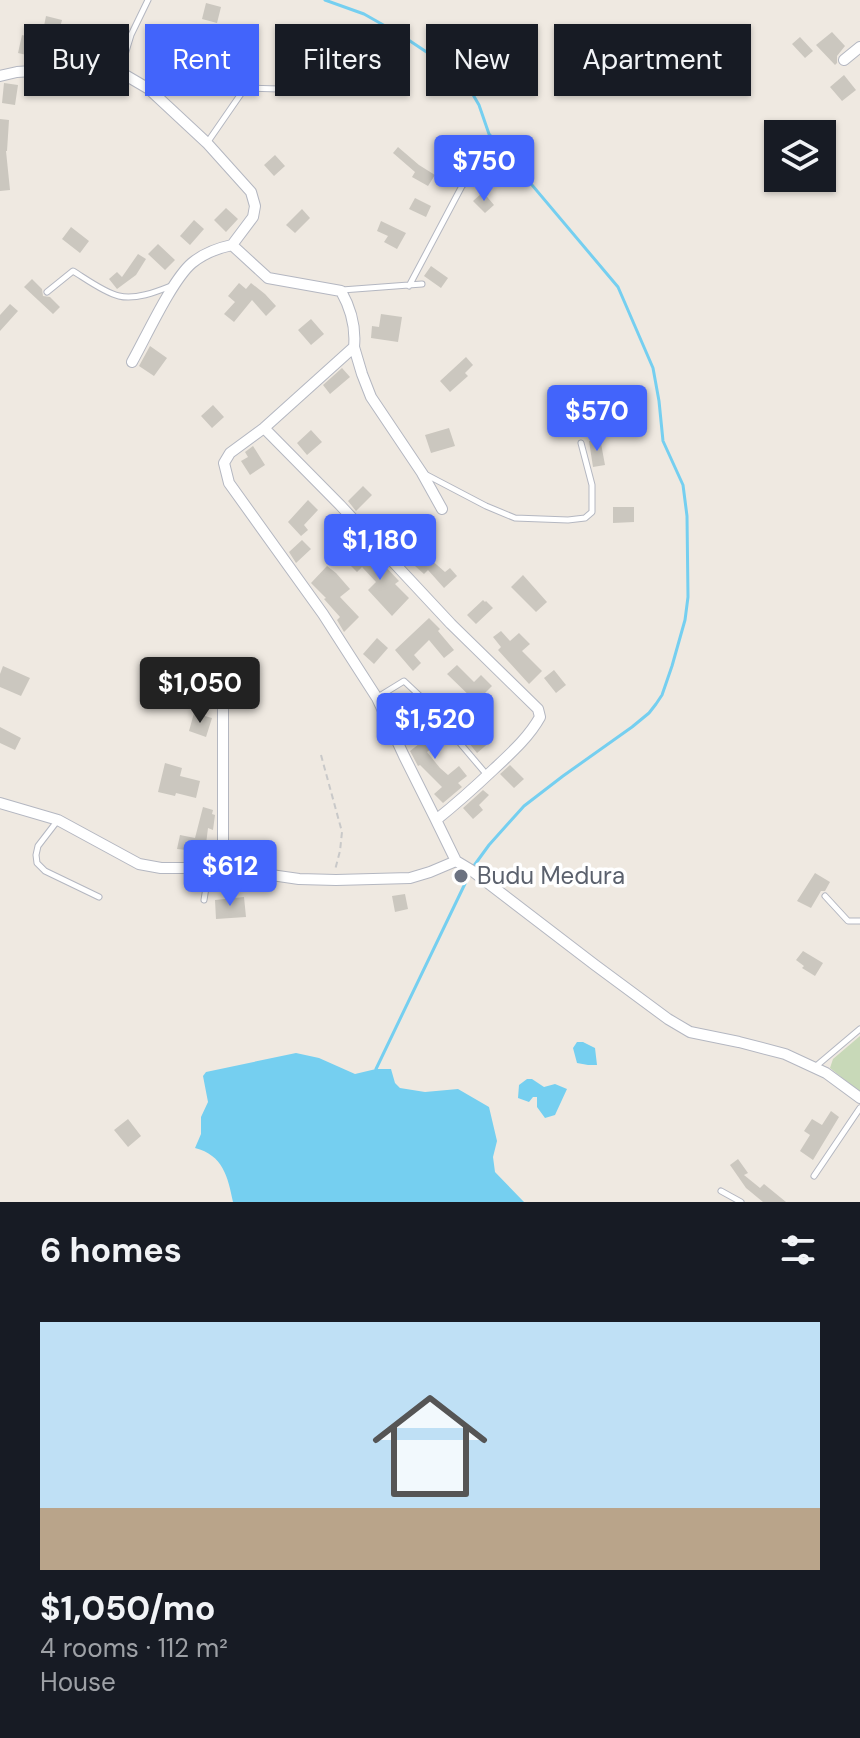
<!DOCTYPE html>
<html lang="en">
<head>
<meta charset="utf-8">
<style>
	body { margin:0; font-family:"DM Sans",sans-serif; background:#20242c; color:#f1f3f6; height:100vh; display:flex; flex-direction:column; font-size:30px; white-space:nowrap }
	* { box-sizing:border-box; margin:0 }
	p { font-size:26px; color:#9ea1a6 }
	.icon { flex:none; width:44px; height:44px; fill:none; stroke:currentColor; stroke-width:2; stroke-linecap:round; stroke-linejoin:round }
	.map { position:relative; height:1202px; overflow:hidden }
	.details { display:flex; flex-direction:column; background:#171b24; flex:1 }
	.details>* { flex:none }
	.guide { position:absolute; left:24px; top:24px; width:812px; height:72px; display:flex; gap:16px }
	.fabs { position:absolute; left:764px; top:120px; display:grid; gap:16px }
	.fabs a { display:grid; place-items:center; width:72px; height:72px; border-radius:0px; background:#171b24; box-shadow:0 2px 6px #0004; font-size:40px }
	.price { position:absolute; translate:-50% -68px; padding:0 18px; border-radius:8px; background:#4264fb; color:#fff; font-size:26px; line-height:52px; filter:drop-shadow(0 2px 4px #0008) }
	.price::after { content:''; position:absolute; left:50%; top:48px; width:24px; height:18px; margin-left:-12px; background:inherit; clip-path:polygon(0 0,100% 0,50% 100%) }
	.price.on { background:#222; color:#fff }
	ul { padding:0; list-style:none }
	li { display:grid; align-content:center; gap:16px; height:424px; padding:0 40px }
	li span { display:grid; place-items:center; height:248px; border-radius:0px; color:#555 }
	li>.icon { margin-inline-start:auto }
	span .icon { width:144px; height:144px; fill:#fffc; stroke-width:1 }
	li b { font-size:34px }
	h2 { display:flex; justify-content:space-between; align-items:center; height:96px; padding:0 40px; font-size:34px }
	.chip { padding:0 28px; border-radius:0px; background:#171b24; box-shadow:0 2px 6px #0004; font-size:28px; line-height:72px }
	.chip.on { background:#4264fb; color:#fff }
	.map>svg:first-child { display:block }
	.cemetery { fill:#c8d9b8 }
	.water { fill:#75cff0 }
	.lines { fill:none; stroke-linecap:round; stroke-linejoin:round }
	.stream { stroke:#75cff0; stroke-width:3 }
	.building { fill:#cbc7bf }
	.service-casing { stroke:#b4b7c1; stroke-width:7 }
	.minor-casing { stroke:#b4b7c1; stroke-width:12 }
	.path { stroke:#c9c9c9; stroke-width:2; stroke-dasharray:6 4; stroke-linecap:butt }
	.service { stroke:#fff; stroke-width:5 }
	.minor { stroke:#fff; stroke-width:10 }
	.worship-dot { fill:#6b7280; stroke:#fff; stroke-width:3 }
	.labels { text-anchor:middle; stroke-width:7; stroke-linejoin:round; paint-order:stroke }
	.worship-label { font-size:24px; fill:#5b616d; stroke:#fff; text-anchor:start }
</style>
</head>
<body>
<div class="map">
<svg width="860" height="1202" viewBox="0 0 860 1202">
	<rect width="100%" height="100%" fill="#efe9e1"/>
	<!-- cemetery -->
	<path class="cemetery" d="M860,1036V1092L830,1068L833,1059Z"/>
	<!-- water -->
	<path class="water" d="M577,1042H583L595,1048L597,1065H588L577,1063L573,1048Z
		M296,1053L319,1058L355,1074L376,1069H391L395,1083L400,1088L425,1092L458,1089L489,1107L497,1141L493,1157L495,1172L524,1202H233C228,1177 223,1155 195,1148L201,1134V1117L208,1102L203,1076L206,1072Z
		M527,1079H532L544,1087L555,1084L567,1089L555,1115L545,1118L537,1107V1097H533L529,1102L518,1098L519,1085Z"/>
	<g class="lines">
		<!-- stream -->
		<path class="stream" d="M325,0L364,14L401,35L446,65L465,81L479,105L489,134L618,287L653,368L659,401L663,441L683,485L687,516L688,597L685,620L672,666L662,695L656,704L649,713L632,727L563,776L524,806L489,845L473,867L376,1069"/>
	</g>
	<!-- building -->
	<path class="building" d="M206,3L221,7L217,23L202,19Z
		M46,16L62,20L58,35L43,31Z
		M832,32L845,46L837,56V63L835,65L816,45Z
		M22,35L35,38L31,56L18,53Z
		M800,37L813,51L805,58L792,44Z
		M844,75L856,90L842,101L830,87Z
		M4,83L18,85L15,105L2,103Z
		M0,119L9,120L7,151H0Z
		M398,147L419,165L435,175L428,186L412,177L415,172L393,153Z
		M0,151H6L10,190L0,191Z
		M275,155L285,166L274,176L264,165Z
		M483,192L494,205L485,213L473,201Z
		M415,198L431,206L426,217L409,209Z
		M226,208L238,219L226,232L214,220Z
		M302,209L310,218L295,233L286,225Z
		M194,220L204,229L190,245L180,236Z
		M381,221L406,233L397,249L384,242L388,236L377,231Z
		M71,227L89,241L80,253L62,239Z
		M158,244L175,260L165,270L148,254Z
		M138,254L146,259L136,275L117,289L109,279L117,272L122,277Z
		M431,266L448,278L441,288L424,276Z
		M32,279L42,289L43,296L50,297L60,307L53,314L24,287Z
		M239,283L246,289L251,283L265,294L276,306L266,316L252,300L234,322L224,314L235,302L228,296Z
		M10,304L18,311L0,331V315Z
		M381,314L402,317L398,342L371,338L372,326L379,327Z
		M311,319L324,334L311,345L298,330Z
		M150,346L167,358L154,376L139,366Z
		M466,357L473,365L465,373L468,376L450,392L440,381Z
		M342,368L350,377L330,394L323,385Z
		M581,389L585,407L568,411L564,393Z
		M213,405L224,417L212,428L201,416Z
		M449,428L455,446L431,453L425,435Z
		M311,430L322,442L307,455L297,443Z
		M600,438L605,465L593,467L589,441Z
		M253,446L265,465L250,475L241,461L248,457L245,452Z
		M363,486L372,495L356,511L348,501Z
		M308,500L318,510L304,525L308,530L301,536L288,522Z
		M613,507H634V522L613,523Z
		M397,514L416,534L420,531L427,539L419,546L421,551L445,572L450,568L457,576L444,588L428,570L424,574L415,566L398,545L402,542L386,523Z
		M337,527L347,536L335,550L325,541Z
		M302,540L311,549L296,563L289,552Z
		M361,548L382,567L384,565L399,581L395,584L409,598L392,616L368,590L376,582L362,567L357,572L347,562Z
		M327,566L336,573L350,589L340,597L359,617L344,632L337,620L340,617L324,599L326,598L311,583Z
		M523,575L547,602L536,612L511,587Z
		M483,600L485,602L486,601L493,608L476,624L467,615Z
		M429,618L440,629L438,631L454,650L444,658L429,640L414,655L421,663L413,671L395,650Z
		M501,631L510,641L519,633L530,644L522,651L542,671L529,684L498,650L501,647L493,637Z
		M377,638L388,648L374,664L363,654Z
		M457,665L474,682L481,675L492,686L476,702L447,674Z
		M3,666L30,678L21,696L0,687V674Z
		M554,670L566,685L556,693L544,678Z
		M453,705L479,736L483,732L491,741L477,753L444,712Z
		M194,713L212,718L206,737L189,731Z
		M428,717L436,728L434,730L441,741L427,752L440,768L448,775L459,766L467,776L458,783L462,787L443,803L434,794L442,787L420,765L418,766L410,751L419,744L411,732L413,730L412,729Z
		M0,727L21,738L15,750L0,743Z
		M165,763L182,768L180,776L200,781L196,798L176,793L175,796L158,792Z
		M510,765L524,779L514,788L500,774Z
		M483,790L489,795L479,805L483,810L473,819L463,808Z
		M203,807L213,810L212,814L215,815L213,830L208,828L205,852L177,849L180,835L195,838Z
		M815,873L830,882L825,891H821L811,908L797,901Z
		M405,894L408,909L395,912L392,896Z
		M244,897L246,917L216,919L215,900Z
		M803,951L823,963L815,976L802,968L804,966L796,960Z
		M831,1111L839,1117L813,1160L800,1151L810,1135L804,1131L812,1119L822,1125Z
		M128,1119L141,1136L128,1147L114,1130Z
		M738,1159L748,1173L744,1175L760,1188L764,1184L786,1202H763L746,1188L730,1165Z"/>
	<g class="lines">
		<!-- service casing -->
		<g class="service-casing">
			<path id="service" d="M120,71L131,35L148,0
				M207,143L245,88L279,89L314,83
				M409,286L462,186L495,156
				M342,290L422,284
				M47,292L73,271C86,279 105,293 119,296C135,300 156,292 171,286
				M423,473L486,506L515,518L568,520L585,518L592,512V485L581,443
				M378,697L404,681L420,696L487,775
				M58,820L38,846L36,855L37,863L45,871L99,897
				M825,896L848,921H860
				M204,900L209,869
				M815,1067L860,1029
				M814,1176L860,1108
				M721,1191L741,1202"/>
		</g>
		<!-- minor casing -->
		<g class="minor-casing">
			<path id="minor" d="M844,60L860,47
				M0,76L17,72L90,67L120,72L149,89L207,143L251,192L255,206L253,217L232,245C218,248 203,254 192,263C172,280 146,337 132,362
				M232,245L268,278L341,291C350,307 356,327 354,347L264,428L230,453L224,463L229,483L323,614L377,698L404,756L436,820
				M354,347L362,374L371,397L422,473L442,509
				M264,428L340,505L451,624L538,709L540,717C529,737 511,753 494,769C475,787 456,804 436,820L456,861L471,870L595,965L668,1019L690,1032L739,1042L785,1054L826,1073L860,1098
				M0,803L58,820L139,864L161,868H223L299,879L336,880L410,878L430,872L456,861
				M223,868V693L229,682L239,676L240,667"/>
		</g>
		<!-- path -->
		<path class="path" d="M321,755L342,832L340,851L335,870"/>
		<!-- service -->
		<use href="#service" class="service"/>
		<!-- minor -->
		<use href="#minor" class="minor"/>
	</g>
	<!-- markers -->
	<circle class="worship-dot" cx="461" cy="876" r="8"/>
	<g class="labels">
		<!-- worship labels -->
		<g class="worship-label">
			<text x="477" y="884">Budu Medura</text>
		</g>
	</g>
</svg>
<div class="fabs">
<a><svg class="icon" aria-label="layers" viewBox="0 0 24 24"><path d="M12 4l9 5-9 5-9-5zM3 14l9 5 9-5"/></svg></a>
</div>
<b class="price" style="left:484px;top:203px">$750</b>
<b class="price" style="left:597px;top:453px">$570</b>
<b class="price" style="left:380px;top:582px">$1,180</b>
<b class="price on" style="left:200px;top:725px">$1,050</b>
<b class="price" style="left:435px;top:761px">$1,520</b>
<b class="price" style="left:230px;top:908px">$612</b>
<div class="guide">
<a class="chip">Buy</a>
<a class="chip on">Rent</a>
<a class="chip">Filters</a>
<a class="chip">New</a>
<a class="chip">Apartment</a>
</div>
</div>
<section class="details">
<h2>6 homes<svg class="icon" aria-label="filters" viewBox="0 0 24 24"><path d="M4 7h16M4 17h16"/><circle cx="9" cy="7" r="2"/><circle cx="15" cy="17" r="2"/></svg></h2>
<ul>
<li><span style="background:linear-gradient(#bfe0f5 75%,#b9a48a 0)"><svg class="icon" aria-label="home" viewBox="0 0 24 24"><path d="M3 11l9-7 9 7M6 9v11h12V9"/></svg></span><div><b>$1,050/mo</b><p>4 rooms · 112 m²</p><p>House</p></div></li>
</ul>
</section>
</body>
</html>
